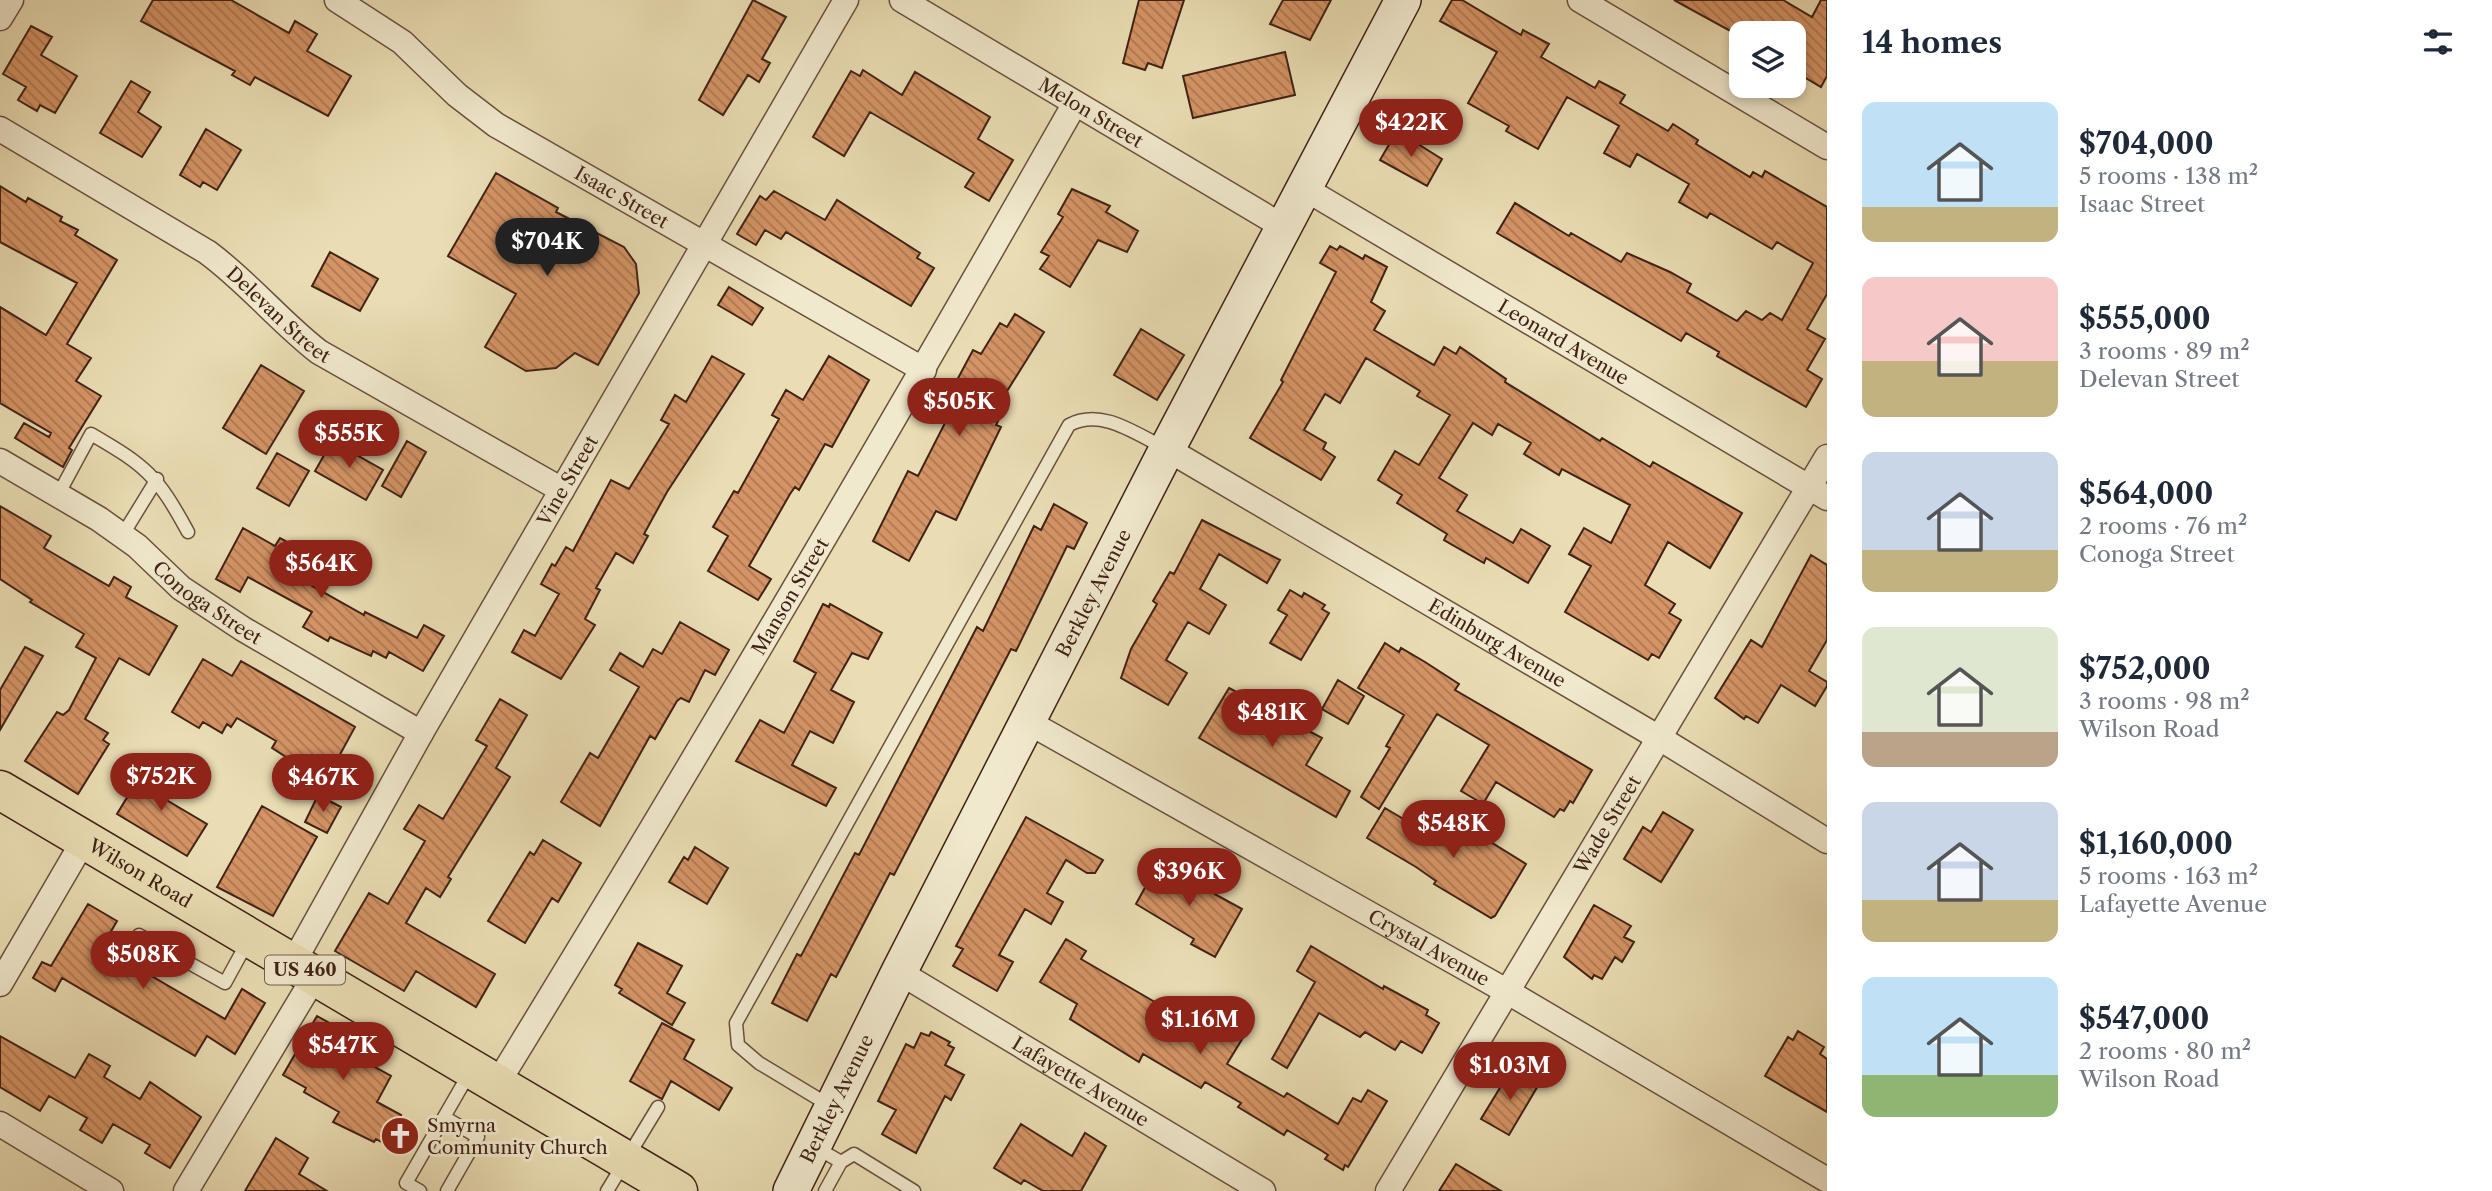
<!DOCTYPE html>
<html lang="en">
<head>
<meta charset="utf-8">
<style>
	body { margin:0; font-family:"Libre Caslon Text",serif; background:#f2f2f3; color:#1f2937; height:100vh; display:flex; flex-direction:column; font-size:26px; white-space:nowrap }
	* { box-sizing:border-box; margin:0 }
	p { font-size:23px; color:#747a83 }
	.icon { flex:none; width:38px; height:38px; fill:none; stroke:currentColor; stroke-width:2; stroke-linecap:round; stroke-linejoin:round }
	.map { position:relative; flex:1; overflow:hidden }
	.drawer { display:flex; flex-direction:column; background:#fff; width:665px }
	.drawer>* { flex:none }
	.fabs { position:absolute; left:1729px; top:21px; display:grid; gap:14px }
	.fabs a { display:grid; place-items:center; width:77px; height:77px; border-radius:14px; background:#fff; box-shadow:0 4px 10px #0003; font-size:35px }
	.price { position:absolute; translate:-50% -60px; padding:0 16px; border-radius:24px; background:#8f2418; color:#fff; font-size:23px; line-height:46px; filter:drop-shadow(0 2px 4px #0008) }
	.price::after { content:''; position:absolute; left:50%; top:42px; width:21px; height:16px; margin-left:-10px; background:inherit; clip-path:polygon(0 0,100% 0,50% 100%) }
	.price.selected { background:#222; color:#fff }
	ul { padding:0; list-style:none }
	li { display:flex; align-items:center; gap:21px; height:175px; padding:0 35px }
	li span { display:grid; place-items:center; flex:none; width:196px; height:140px; border-radius:14px; color:#555 }
	li>.icon { margin-inline-start:auto }
	span .icon { width:84px; height:84px; fill:#fffc; stroke-width:1 }
	li b { font-size:30px }
	h2 { display:flex; justify-content:space-between; align-items:center; height:84px; padding:0 35px; font-size:30px }
	main { display:flex; flex:1; min-height:0 }
	.map>svg:first-child { display:block }
	.building { fill:url(#building-back-hatch); stroke:#402216; stroke-width:2 }
	.lines { fill:none; stroke-linecap:round; stroke-linejoin:round }
	.lane-casing { stroke:#6a513e; stroke-width:15 }
	.street-casing { stroke:#6a513e; stroke-width:27 }
	.secondary-casing { stroke:#402216; stroke-width:38 }
	.primary-casing { stroke:#402216; stroke-width:41 }
	.lane { stroke:#f1e9ce; stroke-width:12 }
	.street { stroke:#f1e9ce; stroke-width:24 }
	.secondary { stroke:#f1e9ce; stroke-width:35 }
	.primary { stroke:#eaddb4; stroke-width:38 }
	.labels { text-anchor:middle; stroke-width:6; stroke-linejoin:round; paint-order:stroke }
	.shield { fill:#f1e9ce; stroke:#755e4d; stroke-width:2 }
	.shield-label { font-size:18px; font-weight:bold; fill:#402216 }
	.street-label { font-size:19px; fill:#402216; stroke:#f1e9ce }
	.poi-label { font-size:19px; fill:#402216; stroke:#f1e9ce; text-anchor:start }
</style>
</head>
<body>
<main>
<div class="map">
<svg width="1827" height="1191" viewBox="0 0 1827 1191">
	<defs>
		<pattern id="building-back-hatch" width="6" height="6" patternUnits="userSpaceOnUse" patternTransform="scale(1.75)"><rect width="6" height="6" fill="#d59465"/><path d="M-1 5l2 2M0 0l6 6M5-1l2 2" fill="none" stroke="#ae7852"/></pattern>
	</defs>
	<rect width="100%" height="100%" fill="#eaddb4"/>
	<filter id="stains"><feTurbulence type="fractalNoise" baseFrequency=".00286" numOctaves="4"/><feColorMatrix values="0 0 0 0 .2 0 0 0 0 .09 0 0 0 0 .02 0 0 0 .5 -.17"/></filter>
	<radialGradient id="worn" r=".72"><stop offset=".6" stop-color="#630" stop-opacity="0"/><stop offset="1" stop-color="#630" stop-opacity=".3"/></radialGradient>
	<!-- building -->
	<path class="building" d="M153,0H231L289,33L295,21L317,34L307,51L351,76L328,116L255,77L250,85L232,75L235,71L141,21Z
		M753,0L786,17L762,59L770,63L759,82L748,75L723,115L699,100Z
		M1139,0H1184L1162,68L1148,63L1145,70L1123,63Z
		M1283,0H1331L1310,40L1270,24Z
		M1452,0H1462L1521,35L1523,30L1549,44L1541,57L1595,88L1599,81L1618,91L1625,95L1620,103L1668,131L1673,124L1698,140L1696,144L1750,177L1753,172L1762,177L1765,171L1827,207V294L1807,329L1825,339L1807,370L1822,379L1806,407L1717,356L1719,352L1686,333L1681,341L1497,233L1515,203L1569,236L1571,233L1621,262L1627,253L1670,272L1691,284L1687,292L1737,321L1746,311L1762,320L1770,313L1782,320L1813,263L1777,242L1772,249L1710,213L1707,218L1679,202L1689,184L1637,154L1630,167L1604,153L1619,126L1567,97L1538,149L1506,131L1509,126L1468,103L1497,52L1440,21Z
		M1674,0H1783L1812,17L1821,0H1827V76L1821,87L1794,71V33H1734Z
		M31,26L52,37L41,55L77,76L55,113L40,105L37,111L18,100L26,87L3,74Z
		M1285,52L1295,95L1193,118L1183,76Z
		M863,70L902,95L915,72L990,117L978,139L1013,160L989,201L965,187L974,173L870,112L844,156L813,137L851,71L860,76Z
		M131,81L150,92L138,112L161,127L142,157L100,133Z
		M206,129L241,150L217,190L203,182L200,187L180,175Z
		M1397,131L1442,159L1427,186L1380,160Z
		M496,173L558,208L556,212L624,247L636,264L639,293L598,365L575,353L556,368L526,371L485,347L516,294L448,256Z
		M0,186L26,202L28,198L62,217L60,221L78,230L75,235L117,260L67,344L91,358L76,381L101,396L69,448L72,450L63,467L15,438L24,423L49,437L51,433L0,403V307L46,335L77,283L0,242Z
		M1072,189L1110,206L1106,212L1138,231L1127,252L1098,240L1070,287L1040,269L1049,256L1041,252L1063,217L1058,214Z
		M774,191L825,220L837,200L920,253L917,258L934,268L911,306L786,232L781,239L765,230L756,245L737,234L760,196L766,200Z
		M1330,246L1337,250L1340,246L1363,259L1365,255L1387,267L1371,302L1385,311L1374,330L1434,365L1444,347L1456,354L1460,347L1506,379L1505,382L1600,441L1602,438L1650,467L1653,462L1742,513L1710,568L1668,542L1645,585L1675,604L1669,613L1681,620L1659,658L1652,654L1648,660L1565,612L1591,566L1569,554L1584,528L1611,543L1630,505L1562,469L1559,475L1524,454L1531,443L1498,424L1492,435L1473,423L1439,478L1467,495L1457,511L1513,543L1521,529L1550,546L1528,583L1486,558L1484,563L1444,540L1447,534L1397,503L1402,495L1378,480L1395,451L1419,465L1450,415L1417,396L1420,391L1366,358L1340,403L1325,394L1304,430L1326,443L1323,449L1335,457L1321,480L1250,438L1283,382L1281,380L1336,272L1320,263Z
		M330,252L378,279L360,311L312,286Z
		M729,287L763,308L752,325L718,305Z
		M1015,314L1044,332L1004,396L1009,399L996,425L1001,427L956,520L936,511L909,561L873,541L908,471L918,476L945,423L929,415L939,395L947,399L973,350L981,354L1000,323L1007,327Z
		M1141,329L1184,355L1157,400L1114,375Z
		M712,356L744,374L667,492L644,534L648,536L633,563L616,553L596,588L600,590L585,619L595,625L561,679L512,652L524,630L535,636L559,594L541,584L552,564L555,566L566,547L573,551L611,480L629,489L669,424L661,420L675,395L686,402Z
		M829,356L869,380L832,447L825,444L799,490L795,487L790,494L749,566L771,579L758,600L708,571L728,536L713,527L734,491L738,493L779,419L772,415L786,390L803,400Z
		M261,365L304,391L266,454L223,428Z
		M332,441L383,470L366,500L315,471Z
		M407,441L426,452L401,497L382,486Z
		M277,453L309,471L289,506L257,488Z
		M1054,504L1087,523L1074,549L1067,546L1016,651L1011,649L894,875L890,873L836,977L831,974L807,1021L772,1003L797,954L801,956L855,853L859,855L977,627L983,631L1034,526L1041,530Z
		M0,506L51,536L44,548L109,586L114,577L131,587L126,597L177,626L149,675L119,658L85,719L108,733L103,740L109,744L78,794L25,761L57,712L63,715L69,710L96,658L76,647L84,634L30,602L32,600L0,579Z
		M1202,520L1280,560L1267,583L1219,554L1200,589L1226,605L1209,634L1188,622L1166,660L1187,673L1168,705L1121,678L1131,649L1157,604L1153,601L1170,572L1174,574Z
		M243,528L275,546L280,538L322,561L309,584L364,615L365,612L417,638L424,625L444,636L423,671L389,652L386,658L373,651L371,656L330,637L328,641L303,627L312,612L248,577L240,592L216,579Z
		M1811,555L1827,565V640L1809,671L1827,682V686L1815,706L1781,685L1758,723L1746,716L1744,719L1715,698L1751,640L1762,647Z
		M1290,590L1302,597L1304,593L1325,605L1322,609L1329,613L1301,660L1270,643L1287,615L1278,610Z
		M823,604L829,607L830,604L882,633L868,659L852,653L831,690L854,702L833,743L810,731L792,765L836,788L826,806L736,761L760,720L784,733L816,673L794,661Z
		M680,622L729,650L715,675L705,670L689,702L681,698L677,701L655,739L650,736L600,826L561,802L590,753L598,758L639,687L610,670L620,653L643,667L653,649L662,654Z
		M1385,643L1399,652L1401,648L1425,662L1459,684L1455,690L1592,770L1573,803L1570,801L1564,811L1560,809L1554,817L1496,782L1483,804L1461,791L1489,745L1437,714L1379,809L1361,797L1390,748L1386,746L1404,715L1358,688Z
		M25,647L43,656L0,730V690Z
		M203,659L232,676L241,661L355,727L325,782L272,748L276,741L237,718L231,727L227,724L222,733L203,722L199,728L172,712Z
		M1338,680L1364,696L1348,724L1322,709Z
		M1229,688L1322,738L1306,765L1350,791L1336,817L1199,738Z
		M500,699L527,715L496,768L510,777L448,877L451,879L440,897L426,888L406,923L495,974L476,1007L416,971L404,991L335,951L369,893L388,904L425,841L404,829L419,805L443,819L487,746L476,740Z
		M148,763L170,776L158,795L207,824L187,856L117,814Z
		M318,795L341,807L327,833L305,822Z
		M262,806L317,837L273,916L217,887Z
		M1385,808L1432,836L1437,826L1448,833L1455,820L1526,864L1495,916L1491,918L1434,884L1436,881L1416,867L1367,838Z
		M1663,812L1693,830L1661,882L1624,859L1643,827L1651,832Z
		M1026,817L1103,860L1095,873H1087L1066,860L1047,893L1063,902L1051,924L1025,909L999,955L1013,962L997,991L953,966L963,949L956,946Z
		M543,840L581,863L558,902L552,898L525,943L488,921L530,852L534,855Z
		M695,847L728,868L707,904L669,882L684,857L688,860Z
		M1160,860L1180,871L1178,874L1242,909L1215,957L1191,944L1194,939L1136,904Z
		M88,904L117,921L102,947L225,1019L242,989L265,1003L235,1054L207,1036L195,1056L62,978L55,991L33,978L42,962L51,966Z
		M1594,905L1631,926L1624,937L1634,942L1622,962L1615,957L1602,979L1594,975L1592,979L1564,957Z
		M1066,939L1086,951L1081,959L1172,1012L1166,1023L1204,1045L1221,1016L1247,1031L1227,1064L1284,1097L1287,1093L1338,1124L1353,1098L1361,1102L1368,1090L1387,1101L1348,1167L1345,1165L1343,1170L1325,1159L1328,1155L1322,1151L1287,1130L1284,1135L1238,1107L1241,1103L1205,1082L1201,1088L1143,1054L1139,1062L1070,1019L1077,1004L1040,982Z
		M638,943L682,966L667,993L685,1003L672,1025L619,993L622,989L615,985Z
		M1311,946L1383,989L1384,986L1428,1010L1426,1015L1439,1023L1422,1053L1401,1041L1395,1050L1365,1032L1360,1037L1319,1013L1287,1068L1272,1059L1315,982L1297,971Z
		M317,1016L347,1033L339,1047L391,1076L377,1102L401,1115L385,1144L376,1139L374,1142L333,1122L339,1112L304,1092L306,1088L283,1075Z
		M662,1023L694,1040L684,1059L732,1088L719,1110L671,1081L662,1099L630,1081Z
		M1798,1031L1824,1047L1820,1054L1827,1059V1112L1765,1076L1788,1037L1793,1040Z
		M931,1032L950,1042L948,1045L954,1048L945,1065L964,1075L951,1100L945,1096L916,1153L882,1134L896,1110L878,1101L906,1044L914,1048L921,1033L929,1036Z
		M0,1036L75,1078L89,1054L110,1066L104,1077L140,1099L150,1082L201,1117L170,1168L145,1153L150,1145L113,1124L102,1143L80,1130L87,1118L49,1096L40,1111L0,1087Z
		M1512,1068L1539,1084L1509,1135L1481,1119Z
		M1021,1124L1072,1156L1085,1133L1106,1146L1081,1191H1043L1024,1180L1021,1184L994,1168Z
		M276,1138L308,1158L299,1174L327,1191H245Z
		M1456,1164L1501,1191H1439Z"/>
	<g class="lines">
		<!-- lane casing -->
		<g class="lane-casing">
			<path id="lane" d="M58,495L91,434C146,466 157,475 188,532
				M122,536L157,479
				M139,935L225,983L248,941
				M832,1107L759,1063L738,1045L736,1023L1069,425C1102,408 1134,433 1165,448
				M444,1117L478,1137L447,1191
				M815,1147L841,1162L825,1191
				M841,1162L854,1154L914,1191
				M420,1191L406,1183L470,1072
				M607,1191L658,1107"/>
		</g>
		<!-- street casing -->
		<g class="street-casing">
			<g id="street">
				<path id="s1" d="M337,0L402,42L457,95L496,125L924,370"/>
				<path id="s2" d="M902,0L1282,226"/>
				<path d="M1580,0L1827,147"/>
				<path d="M0,18L11,0"/>
				<path id="s3" d="M0,129L207,252C248,282 279,321 319,352L562,490"/>
				<path id="s4" d="M1302,187L1827,498"/>
				<path id="s5" d="M1167,449L1661,739L1827,841"/>
				<path id="s6" d="M0,461L99,519L137,546L181,588L243,629L421,733"/>
				<path id="s7" d="M1028,722L1508,992L1827,1180"/>
				<path id="s8" d="M293,963L421,733L846,0"/>
				<path id="s9" d="M899,972L1263,1191"/>
				<path d="M0,984L84,840"/>
				<path id="s10" d="M497,1084C695,761 887,434 1074,105"/>
				<path d="M0,1124L111,1191"/>
				<path d="M186,1191L315,976"/>
				<path id="s11" d="M1388,1191L1827,457"/>
			</g>
		</g>
		<!-- secondary casing -->
		<g class="secondary-casing">
			<g id="secondary">
				<path id="s12" d="M791,1191L899,972L1167,449L1403,0"/>
			</g>
		</g>
		<!-- primary casing -->
		<g class="primary-casing">
			<g id="primary">
				<path id="s13" d="M0,790L678,1191"/>
			</g>
		</g>
		<!-- lane -->
		<use href="#lane" class="lane"/>
		<!-- street -->
		<use href="#street" class="street"/>
		<!-- secondary -->
		<use href="#secondary" class="secondary"/>
		<!-- primary -->
		<use href="#primary" class="primary"/>
	</g>
	<!-- icons -->
	<defs>
		<g id="church-disc" transform="scale(2.0125)"><circle r="9.5" fill="#8f2418" stroke="#f1e9ce"/><path d="M-1.2-6h2.4v3.5h3.3v2.4h-3.3V6h-2.4V-.1h-3.3v-2.4h3.3Z" fill="#fff"/></g>
	</defs>
	<g fill-rule="evenodd">
		<use href="#church-disc" x="400" y="1136"/>
	</g>
	<g class="labels">
		<!-- shield labels -->
		<rect class="shield" x="265" y="955.5" width="80" height="29" rx="5"/>
		<g class="shield-label">
			<text x="305" y="976">US 460</text>
		</g>
		<!-- street labels -->
		<g class="street-label">
			<text dy="7" stroke="none"><textPath href="#s2" startOffset="220">Melon Street</textPath></text>
			<text dy="7" stroke="none"><textPath href="#s1" startOffset="348">Isaac Street</textPath></text>
			<text dy="7" stroke="none"><textPath href="#s3" startOffset="336">Delevan Street</textPath></text>
			<text dy="7" stroke="none"><textPath href="#s4" startOffset="304">Leonard Avenue</textPath></text>
			<text dy="7" stroke="none"><textPath href="#s8" startOffset="555">Vine Street</textPath></text>
			<text dy="7" stroke="none"><textPath href="#s12" startOffset="670">Berkley Avenue</textPath></text>
			<text dy="7" stroke="none"><textPath href="#s10" startOffset="569">Manson Street</textPath></text>
			<text dy="7" stroke="none"><textPath href="#s6" startOffset="252">Conoga Street</textPath></text>
			<text dy="7" stroke="none"><textPath href="#s5" startOffset="383">Edinburg Avenue</textPath></text>
			<text dy="7" stroke="none"><textPath href="#s11" startOffset="427">Wade Street</textPath></text>
			<text dy="7" stroke="none"><textPath href="#s13" startOffset="163">Wilson Road</textPath></text>
			<text dy="7" stroke="none"><textPath href="#s7" startOffset="460">Crystal Avenue</textPath></text>
			<text dy="7" stroke="none"><textPath href="#s9" startOffset="212">Lafayette Avenue</textPath></text>
			<text dy="7" stroke="none"><textPath href="#s12" startOffset="103">Berkley Avenue</textPath></text>
		</g>
		<!-- poi labels -->
		<g class="poi-label">
			<text x="427" y="1132">Smyrna<tspan x="427" dy="22">Community Church</tspan></text>
		</g>
	</g>
	<rect width="100%" height="100%" filter="url(#stains)"/>
	<rect width="100%" height="100%" fill="url(#worn)"/>
</svg>
<div class="fabs">
<a><svg class="icon" aria-label="layers" viewBox="0 0 24 24"><path d="M12 4l9 5-9 5-9-5zM3 14l9 5 9-5"/></svg></a>
</div>
<b class="price" style="left:1411px;top:159px">$422K</b>
<b class="price selected" style="left:547px;top:278px">$704K</b>
<b class="price" style="left:959px;top:438px">$505K</b>
<b class="price" style="left:349px;top:470px">$555K</b>
<b class="price" style="left:321px;top:600px">$564K</b>
<b class="price" style="left:1272px;top:749px">$481K</b>
<b class="price" style="left:161px;top:813px">$752K</b>
<b class="price" style="left:323px;top:814px">$467K</b>
<b class="price" style="left:1453px;top:860px">$548K</b>
<b class="price" style="left:1189px;top:908px">$396K</b>
<b class="price" style="left:143px;top:991px">$508K</b>
<b class="price" style="left:1200px;top:1056px">$1.16M</b>
<b class="price" style="left:343px;top:1082px">$547K</b>
<b class="price" style="left:1510px;top:1102px">$1.03M</b>
</div>
<section class="drawer">
<h2>14 homes<svg class="icon" aria-label="filters" viewBox="0 0 24 24"><path d="M4 7h16M4 17h16"/><circle cx="9" cy="7" r="2"/><circle cx="15" cy="17" r="2"/></svg></h2>
<ul>
<li><span style="background:linear-gradient(#bfe0f5 75%,#c2b280 0)"><svg class="icon" aria-label="home" viewBox="0 0 24 24"><path d="M3 11l9-7 9 7M6 9v11h12V9"/></svg></span><div><b>$704,000</b><p>5 rooms · 138 m²</p><p>Isaac Street</p></div></li>
<li><span style="background:linear-gradient(#f6c9c9 60%,#c2b280 0)"><svg class="icon" aria-label="home" viewBox="0 0 24 24"><path d="M3 11l9-7 9 7M6 9v11h12V9"/></svg></span><div><b>$555,000</b><p>3 rooms · 89 m²</p><p>Delevan Street</p></div></li>
<li><span style="background:linear-gradient(#c9d6e8 70%,#c2b280 0)"><svg class="icon" aria-label="home" viewBox="0 0 24 24"><path d="M3 11l9-7 9 7M6 9v11h12V9"/></svg></span><div><b>$564,000</b><p>2 rooms · 76 m²</p><p>Conoga Street</p></div></li>
<li><span style="background:linear-gradient(#dfe7d0 75%,#b9a48a 0)"><svg class="icon" aria-label="home" viewBox="0 0 24 24"><path d="M3 11l9-7 9 7M6 9v11h12V9"/></svg></span><div><b>$752,000</b><p>3 rooms · 98 m²</p><p>Wilson Road</p></div></li>
<li><span style="background:linear-gradient(#c9d6e8 70%,#c2b280 0)"><svg class="icon" aria-label="home" viewBox="0 0 24 24"><path d="M3 11l9-7 9 7M6 9v11h12V9"/></svg></span><div><b>$1,160,000</b><p>5 rooms · 163 m²</p><p>Lafayette Avenue</p></div></li>
<li><span style="background:linear-gradient(#bfe0f5 70%,#8fb573 0)"><svg class="icon" aria-label="home" viewBox="0 0 24 24"><path d="M3 11l9-7 9 7M6 9v11h12V9"/></svg></span><div><b>$547,000</b><p>2 rooms · 80 m²</p><p>Wilson Road</p></div></li>
</ul>
</section>
</main>
</body>
</html>
